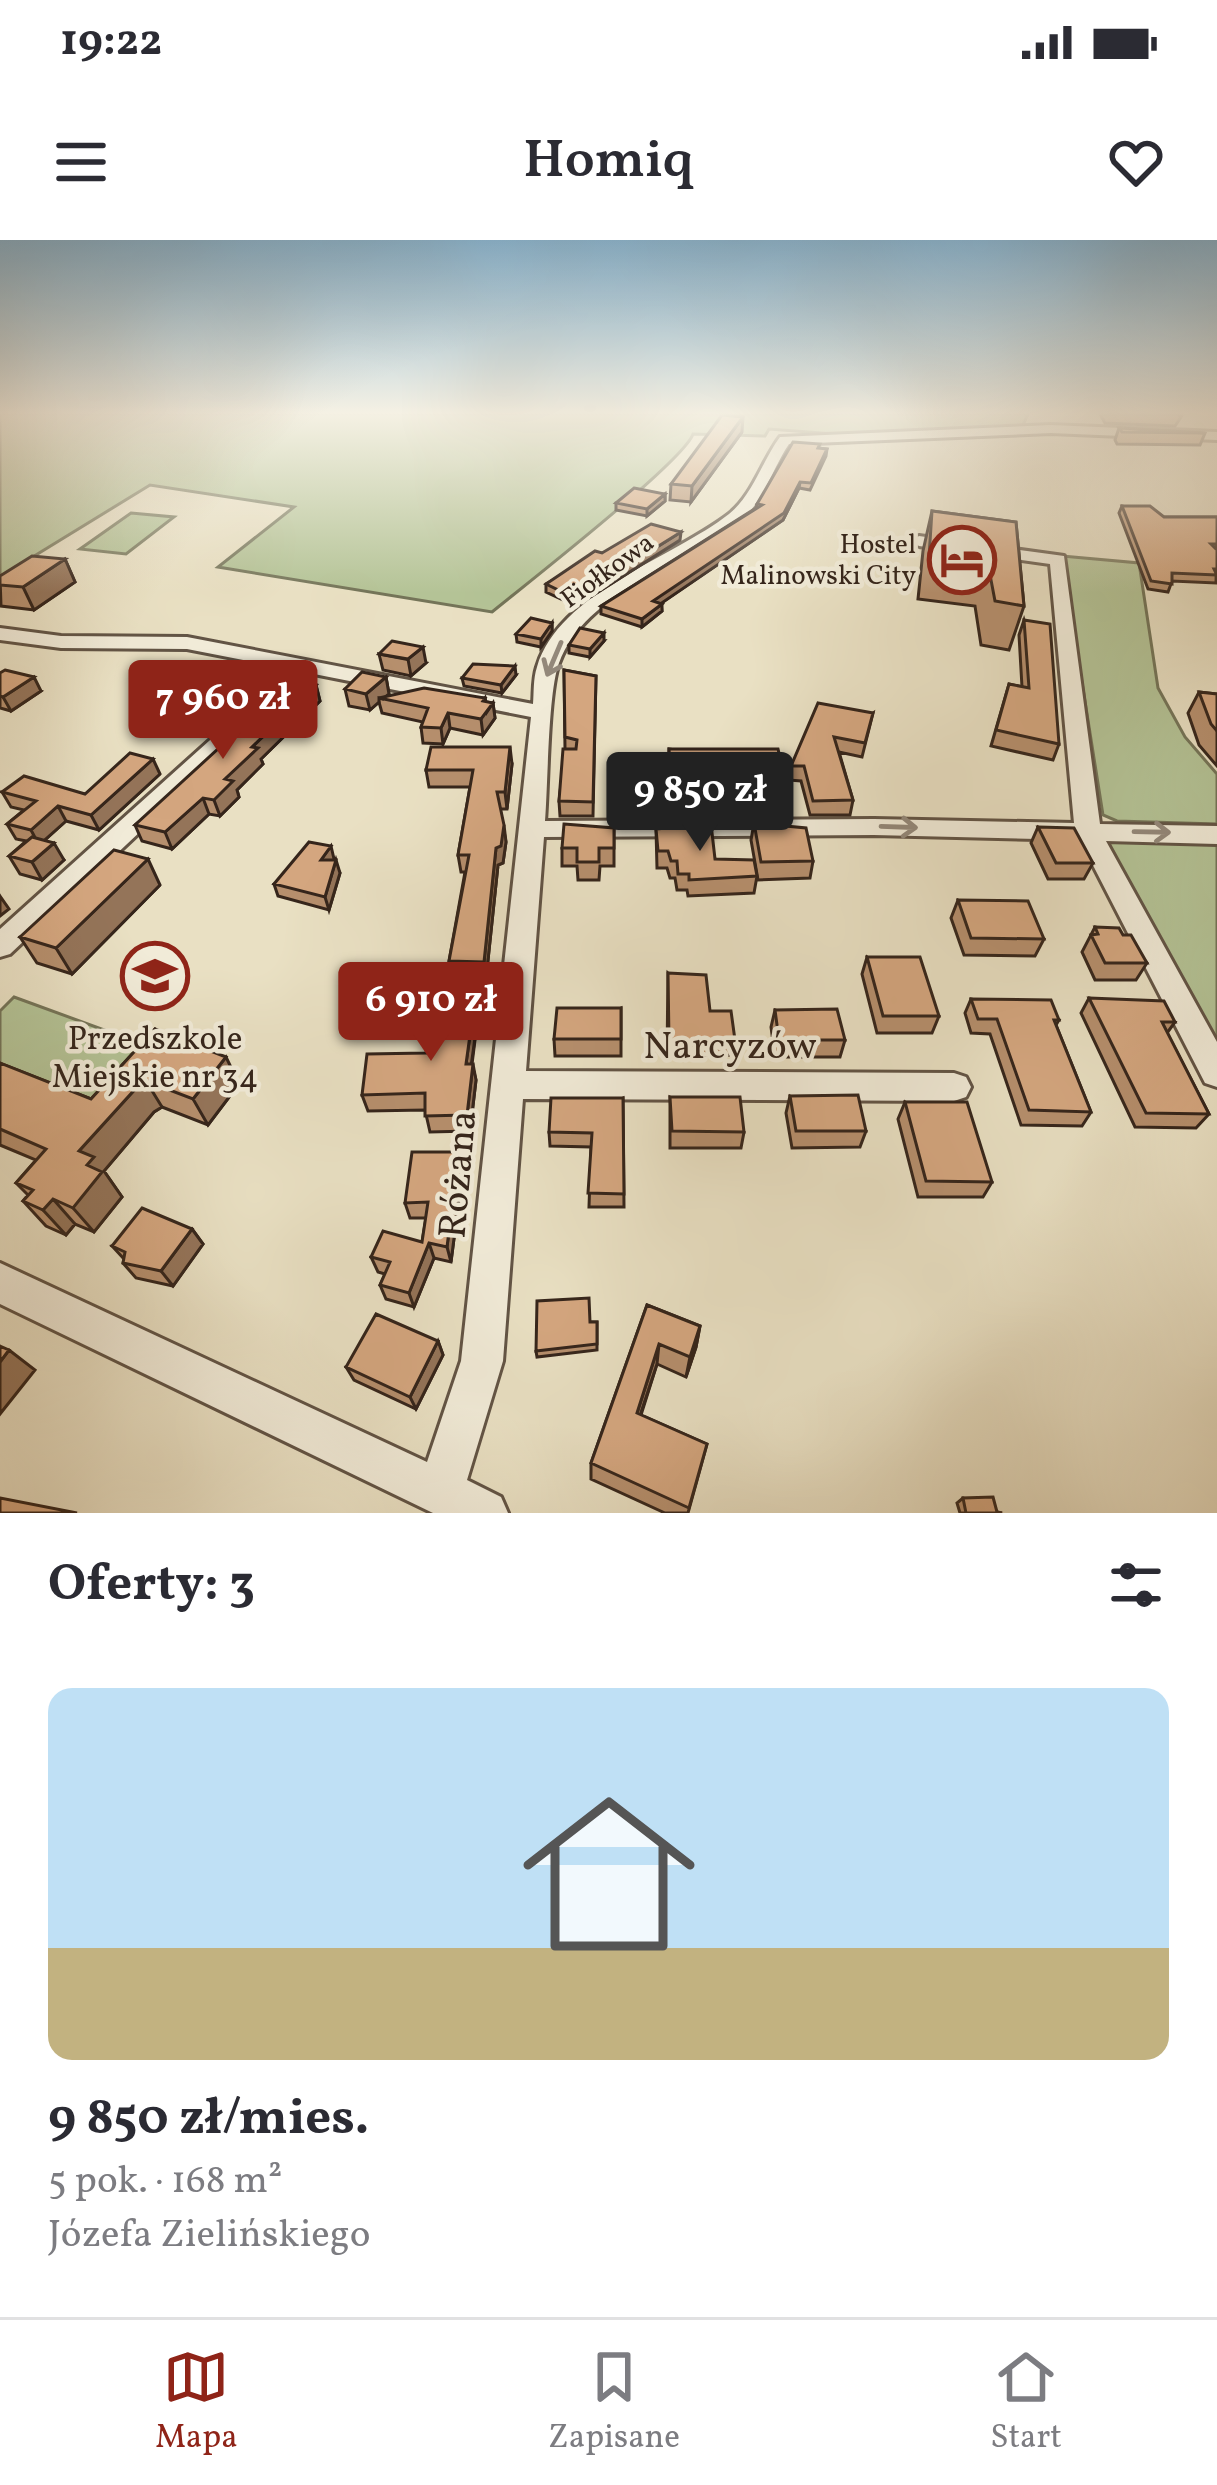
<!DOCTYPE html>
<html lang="pl">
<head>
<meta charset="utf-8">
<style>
	body { margin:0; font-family:Vollkorn,serif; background:#f2f2f3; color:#2b2b33; height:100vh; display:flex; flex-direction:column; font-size:45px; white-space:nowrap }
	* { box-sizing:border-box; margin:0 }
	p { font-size:39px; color:#7c7c81 }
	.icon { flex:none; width:66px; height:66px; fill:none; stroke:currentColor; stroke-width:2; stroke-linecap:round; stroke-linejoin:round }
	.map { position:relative; height:1273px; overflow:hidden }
	.drawer { display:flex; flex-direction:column; background:#fff; flex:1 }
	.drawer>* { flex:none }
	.price { position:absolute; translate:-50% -102px; padding:0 27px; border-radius:12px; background:#8f2418; color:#fff; font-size:39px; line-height:78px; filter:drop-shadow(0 3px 6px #0008) }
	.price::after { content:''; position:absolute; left:50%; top:72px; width:36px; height:27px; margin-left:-18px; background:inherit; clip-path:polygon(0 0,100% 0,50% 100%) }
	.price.selected { background:#222; color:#fff }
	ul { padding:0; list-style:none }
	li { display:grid; align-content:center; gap:24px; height:636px; padding:0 48px }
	li span { display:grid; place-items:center; height:372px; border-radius:24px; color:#555 }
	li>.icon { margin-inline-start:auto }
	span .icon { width:216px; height:216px; fill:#fffc; stroke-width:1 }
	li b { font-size:51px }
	h2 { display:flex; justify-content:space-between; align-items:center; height:144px; padding:0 48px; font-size:51px }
	.status { display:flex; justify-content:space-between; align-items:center; height:84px; padding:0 60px; background:#fff; direction:ltr }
	.status svg { height:33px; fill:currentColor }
	header { display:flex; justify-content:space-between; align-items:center; height:156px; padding:0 48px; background:#fff; font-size:54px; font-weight:600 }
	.menu { display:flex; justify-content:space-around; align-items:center; height:168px; border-top:3px solid #e1e1e2; background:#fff; font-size:33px; color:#7c7c81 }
	.menu a { display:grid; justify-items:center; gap:6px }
	.menu .selected { color:#8f2418 }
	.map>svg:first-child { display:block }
	.green { fill:#b4c396; stroke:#747458; stroke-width:3 }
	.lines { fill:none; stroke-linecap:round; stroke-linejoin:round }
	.minor-casing { stroke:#625445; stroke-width:6 }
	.minor { fill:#f1ebd8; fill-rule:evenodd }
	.wall { fill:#b68f6d; stroke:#35251b; stroke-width:3 }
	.shaded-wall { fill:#947459; stroke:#35251b; stroke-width:3 }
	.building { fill:#d4a67f; stroke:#35251b; stroke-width:3 }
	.oneway { stroke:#93887a }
	.labels { text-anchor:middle; stroke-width:9; stroke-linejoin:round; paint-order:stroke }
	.far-poi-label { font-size:27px; fill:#35251b; stroke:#f1ebd8; text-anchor:end }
	.far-street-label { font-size:27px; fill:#35251b; stroke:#f1ebd8 }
	.poi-label { font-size:33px; fill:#35251b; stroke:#f1ebd8 }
	.near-street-label { font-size:39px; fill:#35251b; stroke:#f1ebd8 }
</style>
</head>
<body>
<div class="status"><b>19:22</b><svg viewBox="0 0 49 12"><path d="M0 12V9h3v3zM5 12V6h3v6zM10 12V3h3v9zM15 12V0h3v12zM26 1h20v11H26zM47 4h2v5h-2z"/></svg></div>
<header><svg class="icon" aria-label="menu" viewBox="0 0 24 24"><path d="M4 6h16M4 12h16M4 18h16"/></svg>Homiq<svg class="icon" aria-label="heart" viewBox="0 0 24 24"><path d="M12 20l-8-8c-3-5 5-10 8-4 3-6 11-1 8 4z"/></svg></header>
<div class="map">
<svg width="1217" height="1273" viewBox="0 0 1217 1273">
	<rect width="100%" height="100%" fill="#e9e0c3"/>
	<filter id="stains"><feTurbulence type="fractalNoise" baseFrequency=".00167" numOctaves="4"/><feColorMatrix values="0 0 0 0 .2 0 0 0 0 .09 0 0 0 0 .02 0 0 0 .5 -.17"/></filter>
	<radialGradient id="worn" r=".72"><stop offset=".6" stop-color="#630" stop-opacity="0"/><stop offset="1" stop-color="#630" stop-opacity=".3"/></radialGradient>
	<!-- green -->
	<path class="green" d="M0,174H1028L1022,187L848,195L769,189L765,196L693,194C684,221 525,345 492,372L218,327L294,267L150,245L0,337Z
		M131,273L174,277L126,314L80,309Z
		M1062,316L1139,323L1158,448L1185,497L1217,534V584L1117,581L1103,575Z
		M1106,597L1217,600V810L1102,603Z
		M14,757L159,810L100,874L0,833V771Z"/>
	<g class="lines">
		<!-- minor casing -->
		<g class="minor-casing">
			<path id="minor" d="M1051,185L1217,192V200L1051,193L789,204C772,229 764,262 739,282C683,326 586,351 559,423C548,452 548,544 545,581L874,579L1074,583L1050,324L919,306L911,301L919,296L1064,316L1100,584L1217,586V604L1106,601L1217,802V847L1205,843L1080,600L874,595L544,597L526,831L954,833L966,837L971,847L966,857L954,861L523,859L503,1121L467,1240L501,1257L508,1273H433L0,1064V1023L427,1222L461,1121L531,477L309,433L10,714L0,717V689L289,429L187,409L61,408L0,400V388L61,396L187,397L533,464C534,453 533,439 537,427C559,352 673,318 729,274C753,255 762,221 780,197Z"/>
		</g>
		<!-- minor -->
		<use href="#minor" class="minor"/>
	</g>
	<!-- wall -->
	<path class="wall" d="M1100,174H1180L1179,177L1180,174H1183L1175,186L1105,183Z
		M1119,188L1205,193L1200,205L1117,204L1115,200Z
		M742,192L691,262L670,260L671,244Z
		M818,208L827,209L826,216L810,250L799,248L783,280L661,363L662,371L642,387L601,374V366L756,268L757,264Z
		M665,254V261L647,276L616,270V263Z
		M1122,266L1164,277H1217L1216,343L1172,341L1168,352L1148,349L1119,273Z
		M932,271L1016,282L1024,366L1009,410L981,405L975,366L918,359L923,311Z
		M680,300L576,366L546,352V344L602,313Z
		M65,319L75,342L34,370L1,366L0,336Z
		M1024,380L1059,504L1053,520L991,506L1009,444L1022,447L1019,395Z
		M552,383V391L541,407L517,402L516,394Z
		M604,401L590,417L569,413V405Z
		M379,414L426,423L411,436L383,430Z
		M564,430L596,436L593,576H560L559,561L565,509Z
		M0,433L41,451L11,471L0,468Z
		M516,435L502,453L464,446L462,438Z
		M386,437L389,454L386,457L485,458L486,462L493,463L495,478L483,495L450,488L443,504L423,503L421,487L423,482L382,473L379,462L370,470L349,466L345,449Z
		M316,445L320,461L261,519L263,524L237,550L239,557L220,576L209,574L172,609L142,601L135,585Z
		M1199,452L1217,454V526L1199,505L1188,473Z
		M873,473L862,517L839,512L853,560L850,575H810L801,541L788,540L791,526Z
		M669,509L782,526L774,575L667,576L666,558Z
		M512,524L507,569H500L506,602L503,623L498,625L486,739H452L449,721L465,632H461L458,615L470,547H429L426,530Z
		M160,534L99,590L66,581L45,600L64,620L42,640L20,634L9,616L26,601L16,599L7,584L24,570L11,567L2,552L85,554Z
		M754,583L813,621L810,638L758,640L751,600Z
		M1038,587L1093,623L1084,639H1048L1031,603Z
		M614,588V626H600L599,640H578L577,626H562V608Z
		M656,589L715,619L757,636L754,653L688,656L687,650H677L675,638H670L667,628H657Z
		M334,619L333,620L340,633L329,670L278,656L274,644Z
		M160,645L72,734L37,723L20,697Z
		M958,660L1044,699L1035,716L964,715L951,678Z
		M1095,687L1123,695L1147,723L1136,740H1095L1082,712Z
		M867,717L939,776L932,793H877L862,734Z
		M668,733L710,771L735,800L733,815L667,816Z
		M1089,758L1175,782L1167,793L1209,874L1196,888L1135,887L1081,773Z
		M971,759L1059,780L1056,785L1091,872L1082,886L1021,885L990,794L971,793L965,773Z
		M621,768V816H555L554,799Z
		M775,770L845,800L840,817H775L771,787Z
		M478,776L472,824L476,840L470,891L430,892L425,870L368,871L362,855L426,813Z
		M155,789L239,844L208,885L162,867L154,872L104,931L122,957L94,992L75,984L66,995L46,986L23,961L28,955L16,943L36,920L0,905V823L91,859Z
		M790,856L866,891L860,907L792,908L786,873Z
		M670,857L744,892L741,908H670Z
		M623,858L624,967H589L591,907L550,906L549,892Z
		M905,862L992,942L983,957H918L898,879Z
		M463,928L451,1022L434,1018L414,1067L386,1059L380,1045L385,1034L378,1032L371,1017L422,1002L426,978H410L405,963Z
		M192,989L203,1004L173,1046L136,1038L123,1023L124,1019L112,1006Z
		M647,1065L700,1086L696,1107L686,1137L657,1124L641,1175L707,1204L688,1273H665L591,1239V1223Z
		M590,1082H597V1110L537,1117L536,1111Z
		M438,1101L443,1115L416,1169L354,1140L346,1127Z
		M963,1258L997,1272L1002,1273H960L957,1263Z"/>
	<!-- shaded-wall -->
	<path class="shaded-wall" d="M743,177L742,192L691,262L692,246Z
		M800,242L799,248L783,280L653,369V361Z
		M665,254V261L647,276V269Z
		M681,292L680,300L576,366L575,358Z
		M65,319L75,342L34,370L23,347Z
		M662,364V371L642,387V379Z
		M552,383V391L541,407V399Z
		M604,393V401L590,417V409Z
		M423,407L426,423L411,436L408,419Z
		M515,426L516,435L502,453L501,445Z
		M34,437L41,451L11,471L3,457Z
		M386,437L389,454L383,459L379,458V462L370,470L366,454Z
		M316,445L320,461L261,519L263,524L237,550L239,557L220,576L214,560L225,539L252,507Z
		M485,458L487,472L493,463L495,478L483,495L481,479L483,461Z
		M448,473L450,488L443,504L441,488Z
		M510,507L512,524L507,569L505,552Z
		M153,519L160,534L99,590L91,575Z
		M203,558L209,574L172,609L165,592Z
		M58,566L66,581L39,605L31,590Z
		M504,585L506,602L503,623L498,625L486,739L484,722L496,608Z
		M54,603L64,620L42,640L32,622Z
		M331,606L334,619L324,633L321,620Z
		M148,619L160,645L72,734L56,708Z
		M336,620L340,633L329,670L325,657Z
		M0,656L9,669L0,676Z
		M475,759L478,776L469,841L466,824Z
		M226,817L239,844L208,885L193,859Z
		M473,824L476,840L470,891L467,875Z
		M146,841L162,867L154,872L104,931L122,957L94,992L73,968L87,925L79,911L138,846Z
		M459,912L463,928L451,1022L447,1007Z
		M53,959L75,984L66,995L43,970Z
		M192,989L203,1004L173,1046L161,1031Z
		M429,1003L434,1018L414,1067L409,1053Z
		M700,1086L696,1107L686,1137L690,1117Z
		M438,1101L443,1115L416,1169L410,1157Z
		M659,1104L657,1124L635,1191L637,1173Z
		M9,1110L35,1130L0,1174V1122Z"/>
	<!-- building -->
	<path class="building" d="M722,175L743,177L692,246L671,244Z
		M1119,188L1205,193L1122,192Z
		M793,202L820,204L818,208L827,209L811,243L800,242L784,273L653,361L662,364L642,379L601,366L762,265L757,264Z
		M634,248L665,254L647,269L616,263Z
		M1122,266H1150L1164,277H1217V304H1211L1217,310V329H1214L1217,335L1172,333V344L1151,341Z
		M932,271L1016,282L1024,366L995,361L988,324L929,317Z
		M651,284L681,292L575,358L546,344L595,311L602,313Z
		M32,316L65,319L23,347L0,345V336Z
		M531,378L552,383L541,399L516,394Z
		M1024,380L1050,384L1059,504L996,490L1009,444L1029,448Z
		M580,388L604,393L590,409L569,405Z
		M392,401L423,407L408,419L379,414Z
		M473,424L515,426L501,445L462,438Z
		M5,430L34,437L3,457L0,456V433Z
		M564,430L596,436L593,562L559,561L563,509H576L577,500L565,497Z
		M362,432L386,437L366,454L345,449Z
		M292,441L316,445L252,507L258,508L225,539L233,541L214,560L203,558L165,592L135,585Z
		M424,448L485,458L483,461L493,463L481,479L448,473L441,488L421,487L428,468L379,458Z
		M1199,452L1217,454V491L1211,484Z
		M818,463L873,473L865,503L834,497L853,560L813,561L804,526H791Z
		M431,507H510L505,552H497L504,585L501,606L496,608L484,722L449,721L469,615H458L473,530H426Z
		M669,509H778L782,526H670Z
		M130,513L153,519L91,575L58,566L31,590L7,584L36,561L2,552L24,536L85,554Z
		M754,583L806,588L813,621L761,622Z
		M564,584L614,588V608H599V622H577V608H562Z
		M711,584L715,619L754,620L757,636L689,640V634H678L677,621H671L668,611H658L656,589Z
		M1038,587L1074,588L1093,623H1056Z
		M32,597L54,603L32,622L9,616Z
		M309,602L331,606L321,620H336L325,657L274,644Z
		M114,610L148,619L56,708L20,697Z
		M958,660L1028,661L1044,699L971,698Z
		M1095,687L1119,688L1123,695H1131L1147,723H1105L1091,695L1098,694Z
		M867,717H920L939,776H883Z
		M668,733L706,735L710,771H731L735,800L669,801Z
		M1089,758L1164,761L1175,782H1162L1209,874L1146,873Z
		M436,759H475L466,824H473L467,875L425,876V853L362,855L367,814L426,813Z
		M971,759L1051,760L1059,780H1054L1091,872L1029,870L997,779H978Z
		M557,768H621V799H554Z
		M837,769L845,800H779L775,770Z
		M155,789L226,817L193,859L146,841L138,846L79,911L94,917L87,925L102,932L73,968L53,959L43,970L23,961L33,950L16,943L46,909L0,889V823L91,859Z
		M858,855L866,891H796L790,856Z
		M670,857H740L744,892L672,891Z
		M551,858H623L624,954L588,953L592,893L549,892Z
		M905,862H967L992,942L926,941Z
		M412,912H459L447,1007L429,1003L409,1053L380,1045L390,1022L371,1017L383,991L422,1002L428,962L405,963Z
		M142,968L192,989L161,1031L123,1023L125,1012L112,1006Z
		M589,1058L590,1082H597V1104L536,1111L537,1061Z
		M647,1065L700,1086L690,1117L659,1104L637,1173L707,1204L689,1268L591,1223Z
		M376,1074L438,1101L410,1157L346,1127Z
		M0,1106L9,1110L0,1122Z
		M993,1257L997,1272L1002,1273H966L963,1258Z
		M0,1258L77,1273H0Z"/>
	<!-- one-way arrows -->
	<defs><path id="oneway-shaft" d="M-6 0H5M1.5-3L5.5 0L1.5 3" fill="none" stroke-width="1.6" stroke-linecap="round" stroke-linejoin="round" transform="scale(3)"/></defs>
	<g class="oneway">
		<use href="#oneway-shaft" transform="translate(554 419) rotate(113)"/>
		<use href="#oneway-shaft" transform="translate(899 587) rotate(2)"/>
		<use href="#oneway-shaft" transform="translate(1152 592) rotate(1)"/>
	</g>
	<!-- sky -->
	<linearGradient id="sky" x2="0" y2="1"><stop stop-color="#88b7d6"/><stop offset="0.49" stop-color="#f5f1e4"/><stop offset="1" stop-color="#f5f1e4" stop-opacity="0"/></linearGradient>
	<rect width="1217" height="353" fill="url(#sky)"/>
	<!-- icons -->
	<defs>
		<g id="hotel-ring" transform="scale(3.45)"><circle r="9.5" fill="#f1ebd8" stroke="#8f2418" stroke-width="1.5"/><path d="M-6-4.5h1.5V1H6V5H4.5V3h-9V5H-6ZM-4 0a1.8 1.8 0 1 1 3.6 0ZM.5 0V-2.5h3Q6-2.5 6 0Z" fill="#8f2418"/></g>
		<g id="school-ring" transform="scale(3.45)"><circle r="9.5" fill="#f1ebd8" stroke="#8f2418" stroke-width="1.5"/><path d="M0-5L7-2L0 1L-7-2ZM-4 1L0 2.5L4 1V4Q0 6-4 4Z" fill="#8f2418"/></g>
	</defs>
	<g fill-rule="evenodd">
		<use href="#hotel-ring" x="962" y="320"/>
		<use href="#school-ring" x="155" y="736"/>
	</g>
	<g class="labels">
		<!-- far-poi labels -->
		<g class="far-poi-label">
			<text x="916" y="313">Hostel<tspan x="916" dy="31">Malinowski City</tspan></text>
		</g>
		<!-- far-street labels -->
		<g class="far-street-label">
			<text transform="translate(607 330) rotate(-36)" y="9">Fiołkowa</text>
		</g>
		<!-- poi labels -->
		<g class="poi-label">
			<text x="155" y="809">Przedszkole<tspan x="155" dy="38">Miejskie nr 34</tspan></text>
		</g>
		<!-- near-street labels -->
		<g class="near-street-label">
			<text x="730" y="818">Narcyzów</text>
			<text transform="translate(456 934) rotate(-85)" y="14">Różana</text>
		</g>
	</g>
	<rect width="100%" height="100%" filter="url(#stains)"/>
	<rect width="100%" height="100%" fill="url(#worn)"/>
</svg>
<b class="price" style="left:223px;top:522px">7 960 zł</b>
<b class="price selected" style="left:700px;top:614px">9 850 zł</b>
<b class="price" style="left:431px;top:824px">6 910 zł</b>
</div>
<section class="drawer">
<h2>Oferty: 3<svg class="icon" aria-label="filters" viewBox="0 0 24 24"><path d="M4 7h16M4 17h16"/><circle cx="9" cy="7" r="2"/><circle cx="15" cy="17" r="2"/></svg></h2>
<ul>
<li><span style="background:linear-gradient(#bfe0f5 70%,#c2b280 0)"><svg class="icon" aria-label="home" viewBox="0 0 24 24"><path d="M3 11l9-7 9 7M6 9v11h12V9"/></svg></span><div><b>9 850 zł/mies.</b><p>5 pok. · 168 m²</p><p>Józefa Zielińskiego</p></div></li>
</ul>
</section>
<nav class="menu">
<a class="selected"><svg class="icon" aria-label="map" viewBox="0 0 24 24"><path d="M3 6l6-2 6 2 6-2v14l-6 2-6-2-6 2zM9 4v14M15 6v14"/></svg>Mapa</a>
<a><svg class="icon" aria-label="saved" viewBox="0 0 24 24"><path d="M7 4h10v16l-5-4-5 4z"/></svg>Zapisane</a>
<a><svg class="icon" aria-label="home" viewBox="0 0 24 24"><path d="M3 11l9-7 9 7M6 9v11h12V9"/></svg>Start</a>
</nav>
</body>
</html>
